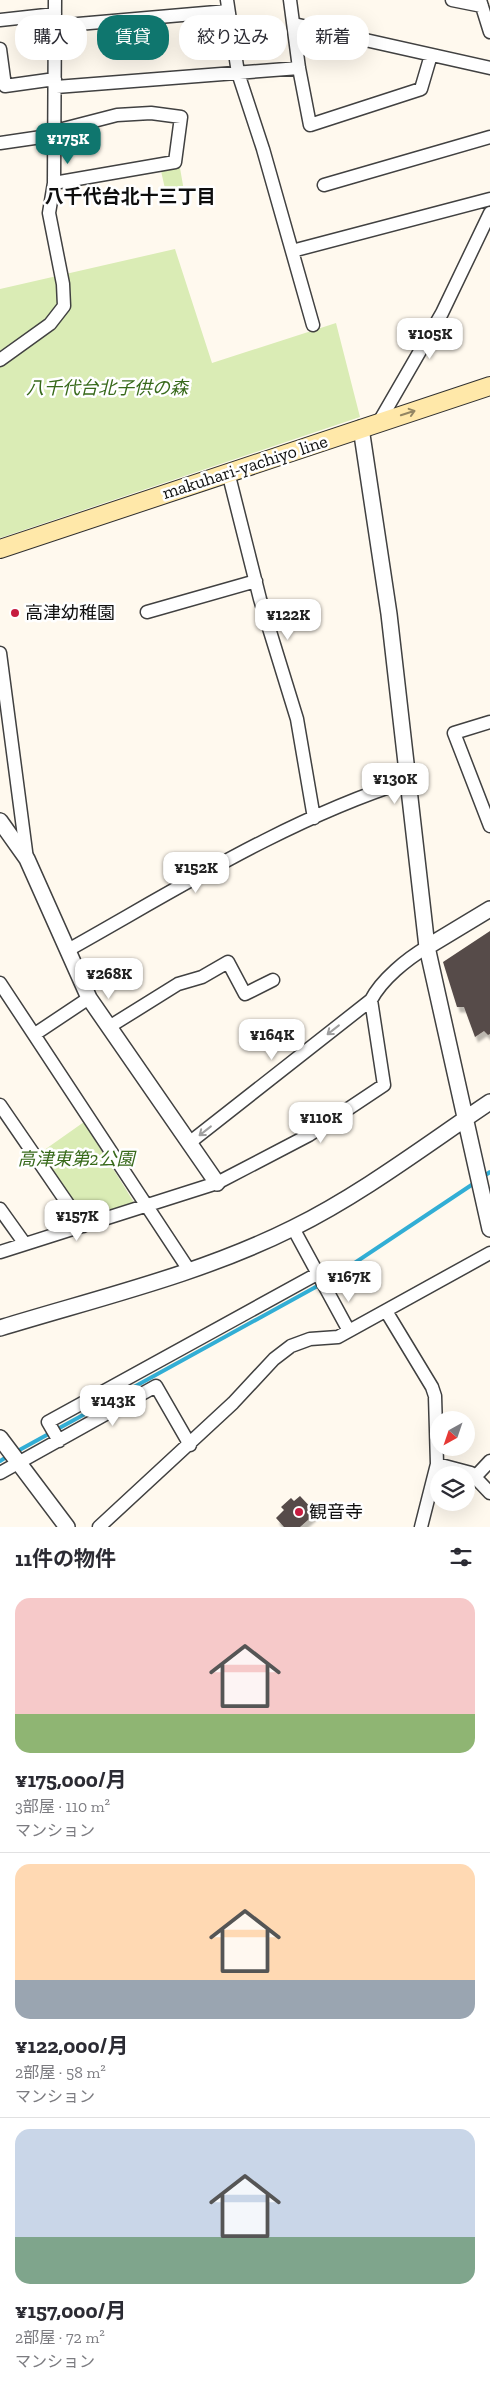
<!DOCTYPE html>
<html lang="ja">
<head>
<meta charset="utf-8">
<style>
	body { margin:0; font-family:"Zilla Slab","Noto Sans JP",serif; background:#f2f2f3; color:#2b2b33; height:100vh; display:flex; flex-direction:column; font-size:19px; white-space:nowrap }
	* { box-sizing:border-box; margin:0 }
	p { font-size:16px; color:#7c7c81 }
	.icon { flex:none; width:28px; height:28px; fill:none; stroke:currentColor; stroke-width:2; stroke-linecap:round; stroke-linejoin:round }
	.map { position:relative; height:1527px; overflow:hidden }
	.sheet { display:flex; flex-direction:column; background:#fff; flex:1 }
	.sheet>* { flex:none }
	.hud { position:absolute; left:15px; top:15px; width:460px; height:45px; display:flex; gap:10px }
	.needle { width:32px; rotate:220deg }
	.controls { position:absolute; left:430px; top:1411px; display:grid; gap:10px }
	.controls a { display:grid; place-items:center; width:45px; height:45px; border-radius:50%; background:#fff; box-shadow:0 5px 20px #0002; font-size:25px }
	.price { position:absolute; translate:-50% -42px; padding:0 11px; border-radius:10px; background:#fff; color:#222; font-size:16px; line-height:32px; filter:drop-shadow(0 1px 2px #0008) }
	.price::after { content:''; position:absolute; left:50%; top:30px; width:15px; height:11px; margin-left:-8px; background:inherit; clip-path:polygon(0 0,100% 0,50% 100%) }
	.price.active { background:#0f766e; color:#fff }
	ul { padding:0; list-style:none }
	li { display:grid; align-content:center; gap:10px; height:265px; padding:0 15px }
	li+li { border-top:1px solid #e1e1e2 }
	li span { display:grid; place-items:center; height:155px; border-radius:15px; color:#555 }
	li>.icon { margin-inline-start:auto }
	span .icon { width:90px; height:90px; fill:#fffc; stroke-width:1 }
	li b { font-size:21px }
	h2 { display:flex; justify-content:space-between; align-items:center; height:60px; padding:0 15px; font-size:21px }
	.pill { padding:0 18px; border-radius:20px; background:#fff; box-shadow:0 5px 20px #0002; font-size:18px; line-height:45px }
	.pill.active { background:#0f766e; color:#fff }
	.map>svg:first-child { display:block }
	.green { fill:#daecb5 }
	.lines { fill:none; stroke-linecap:round; stroke-linejoin:round }
	.stream { stroke:#32aed5; stroke-width:4 }
	.building { fill:#574c49; filter:url(#shadow) }
	.minor-casing { stroke:#414141; stroke-width:15 }
	.tertiary-casing { stroke:#414141; stroke-width:18 }
	.secondary-casing { stroke:#303030; stroke-width:20 }
	.minor { stroke:#fff; stroke-width:12 }
	.tertiary { stroke:#fff; stroke-width:15 }
	.secondary { stroke:#ffe8a9; stroke-width:18 }
	.oneway { stroke:#938663 }
	.oneway2 { stroke:#9f9f9f }
	.poi-dot { fill:#c61d40; stroke:#fff; stroke-width:2 }
	.labels { text-anchor:middle; stroke-width:5; stroke-linejoin:round; paint-order:stroke }
	.park-label { font-size:18px; font-style:italic; fill:#37691a; stroke:#fff }
	.street-label { font-size:18px; fill:#0e0e0e; stroke:#fff }
	.poi-label { font-size:18px; fill:#0e0e0e; stroke:#fff; text-anchor:start }
	.neighbourhood-label { font-size:19px; font-weight:bold; fill:#0e0e0e; stroke:#fff }
</style>
</head>
<body>
<div class="map">
<svg width="490" height="1527" viewBox="0 0 490 1527">
	<defs>
		<filter id="shadow"><feDropShadow dx="3" dy="5.5" stdDeviation="1" flood-color="#0004"/></filter>
	</defs>
	<rect width="100%" height="100%" fill="#fff9ee"/>
	<!-- green -->
	<path class="green" d="M180,168L184,191L174,193H166L161,171Z
		M175,249L212,363L336,323L360,417L0,538V289Z
		M84,1122L135,1204L86,1219L40,1153Z"/>
	<g class="lines">
		<!-- stream -->
		<path class="stream" d="M481,1178L490,1172
			M14,1453L332,1278L476,1182
			M0,1461L8,1456"/>
	</g>
	<!-- building -->
	<path class="building" d="M490,931V1034L488,1035L484,1031L475,1037L464,1007H457L443,962Z
		M300,1496L316,1513L300,1527H284L276,1518L284,1510L281,1507L291,1498L294,1501Z"/>
	<g class="lines">
		<!-- minor casing -->
		<g class="minor-casing">
			<path id="minor" d="M227,0L238,73L263,149L313,325
				M290,0L299,68L310,125L421,89L431,55
				M452,0L482,6
				M480,0L490,32
				M0,20L55,14
				M294,24L490,68
				M55,26L228,11
				M0,49L5,86L55,79
				M56,87L299,68
				M0,143L55,135
				M54,183L175,162L181,117L151,113L117,115L55,131
				M324,185L490,137
				M292,251L490,199
				M0,360L50,324L64,306L63,284L49,213L54,183L55,0
				M379,422L442,313L490,213
				M228,472L260,599L297,719L314,818
				M147,612L256,581
				M0,653L27,859
				M490,722L454,733L490,826
				M68,950C177,889 287,819 407,781
				M0,983L189,1270
				M109,1027L178,984L202,977L228,962L245,994L273,980
				M35,1034L89,998
				M0,1105L83,1226
				M189,1143L371,1000C382,979 407,959 427,947
				M0,1209L25,1244
				M293,1228L349,1331
				M0,1252L217,1183L309,1135L384,1085L371,1000
				M386,1311L432,1387L435,1396L437,1464L421,1527
				M59,1441L48,1422L317,1274
				M437,1464L471,1473L490,1493
				M0,1473L156,1386L190,1445
				M475,1477L490,1461
				M99,1527L233,1403L274,1359L291,1346L310,1339L338,1337L490,1253"/>
		</g>
		<!-- tertiary casing -->
		<g class="tertiary-casing">
			<path id="tertiary" d="M361,428L389,614L427,947L490,1229
				M0,821L27,859L89,998L217,1183
				M427,947L490,909
				M0,1328C98,1298 201,1274 293,1228C362,1194 426,1145 490,1102
				M0,1438L67,1527"/>
		</g>
		<!-- secondary casing -->
		<g class="secondary-casing">
			<path id="secondary" d="M0,549L490,386"/>
		</g>
		<!-- minor -->
		<use href="#minor" class="minor"/>
		<!-- tertiary -->
		<use href="#tertiary" class="tertiary"/>
		<!-- secondary -->
		<use href="#secondary" class="secondary"/>
	</g>
	<!-- one-way arrows -->
	<defs><path id="oneway-shaft" d="M-6 0H5M1.5-3L5.5 0L1.5 3" fill="none" stroke-width="1.6" stroke-linecap="round" stroke-linejoin="round" transform="scale(1.25)"/></defs>
	<use class="oneway" href="#oneway-shaft" transform="translate(408 413) rotate(-18)"/>
	<g class="oneway2">
		<use href="#oneway-shaft" transform="translate(333 1030) rotate(142)"/>
		<use href="#oneway-shaft" transform="translate(205 1131) rotate(142)"/>
	</g>
	<!-- markers -->
	<g class="poi-dot">
		<circle cx="15" cy="613" r="5"/>
		<circle cx="299" cy="1512" r="5"/>
	</g>
	<g class="labels">
		<!-- park labels -->
		<g class="park-label">
			<text x="107" y="394">八千代台北子供の森</text>
			<text x="76" y="1165">高津東第2公園</text>
		</g>
		<!-- street labels -->
		<g class="street-label">
			<text transform="translate(245 467) rotate(-18)" y="6">makuhari-yachiyo line</text>
		</g>
		<!-- poi labels -->
		<g class="poi-label">
			<text x="25" y="619">高津幼稚園</text>
			<text x="309" y="1518">観音寺</text>
		</g>
		<!-- neighbourhood labels -->
		<g class="neighbourhood-label">
			<text x="130" y="203">八千代台北十三丁目</text>
		</g>
	</g>
</svg>
<div class="controls">
<a><svg class="needle" viewBox="-14 -14 28 28"><path d="M0-13l5 13h-10z" fill="#e53935"/><path d="M0 13l5-13h-10z" fill="#7c7c81"/></svg></a>
<a><svg class="icon" aria-label="layers" viewBox="0 0 24 24"><path d="M12 4l9 5-9 5-9-5zM3 14l9 5 9-5"/></svg></a>
</div>
<b class="price active" style="left:68px;top:165px">¥175K</b>
<b class="price" style="left:430px;top:360px">¥105K</b>
<b class="price" style="left:288px;top:641px">¥122K</b>
<b class="price" style="left:395px;top:805px">¥130K</b>
<b class="price" style="left:196px;top:894px">¥152K</b>
<b class="price" style="left:109px;top:1000px">¥268K</b>
<b class="price" style="left:272px;top:1061px">¥164K</b>
<b class="price" style="left:321px;top:1144px">¥110K</b>
<b class="price" style="left:77px;top:1242px">¥157K</b>
<b class="price" style="left:349px;top:1303px">¥167K</b>
<b class="price" style="left:113px;top:1427px">¥143K</b>
<div class="hud">
<a class="pill">購入</a>
<a class="pill active">賃貸</a>
<a class="pill">絞り込み</a>
<a class="pill">新着</a>
</div>
</div>
<section class="sheet">
<h2>11件の物件<svg class="icon" aria-label="filters" viewBox="0 0 24 24"><path d="M4 7h16M4 17h16"/><circle cx="9" cy="7" r="2"/><circle cx="15" cy="17" r="2"/></svg></h2>
<ul>
<li><span style="background:linear-gradient(#f6c9c9 75%,#8fb573 0)"><svg class="icon" aria-label="home" viewBox="0 0 24 24"><path d="M3 11l9-7 9 7M6 9v11h12V9"/></svg></span><div><b>¥175,000/月</b><p>3部屋 · 110 m²</p><p>マンション</p></div></li>
<li><span style="background:linear-gradient(#ffd9b3 75%,#9aa5b1 0)"><svg class="icon" aria-label="home" viewBox="0 0 24 24"><path d="M3 11l9-7 9 7M6 9v11h12V9"/></svg></span><div><b>¥122,000/月</b><p>2部屋 · 58 m²</p><p>マンション</p></div></li>
<li><span style="background:linear-gradient(#c9d6e8 70%,#7fa58c 0)"><svg class="icon" aria-label="home" viewBox="0 0 24 24"><path d="M3 11l9-7 9 7M6 9v11h12V9"/></svg></span><div><b>¥157,000/月</b><p>2部屋 · 72 m²</p><p>マンション</p></div></li>
</ul>
</section>
</body>
</html>
